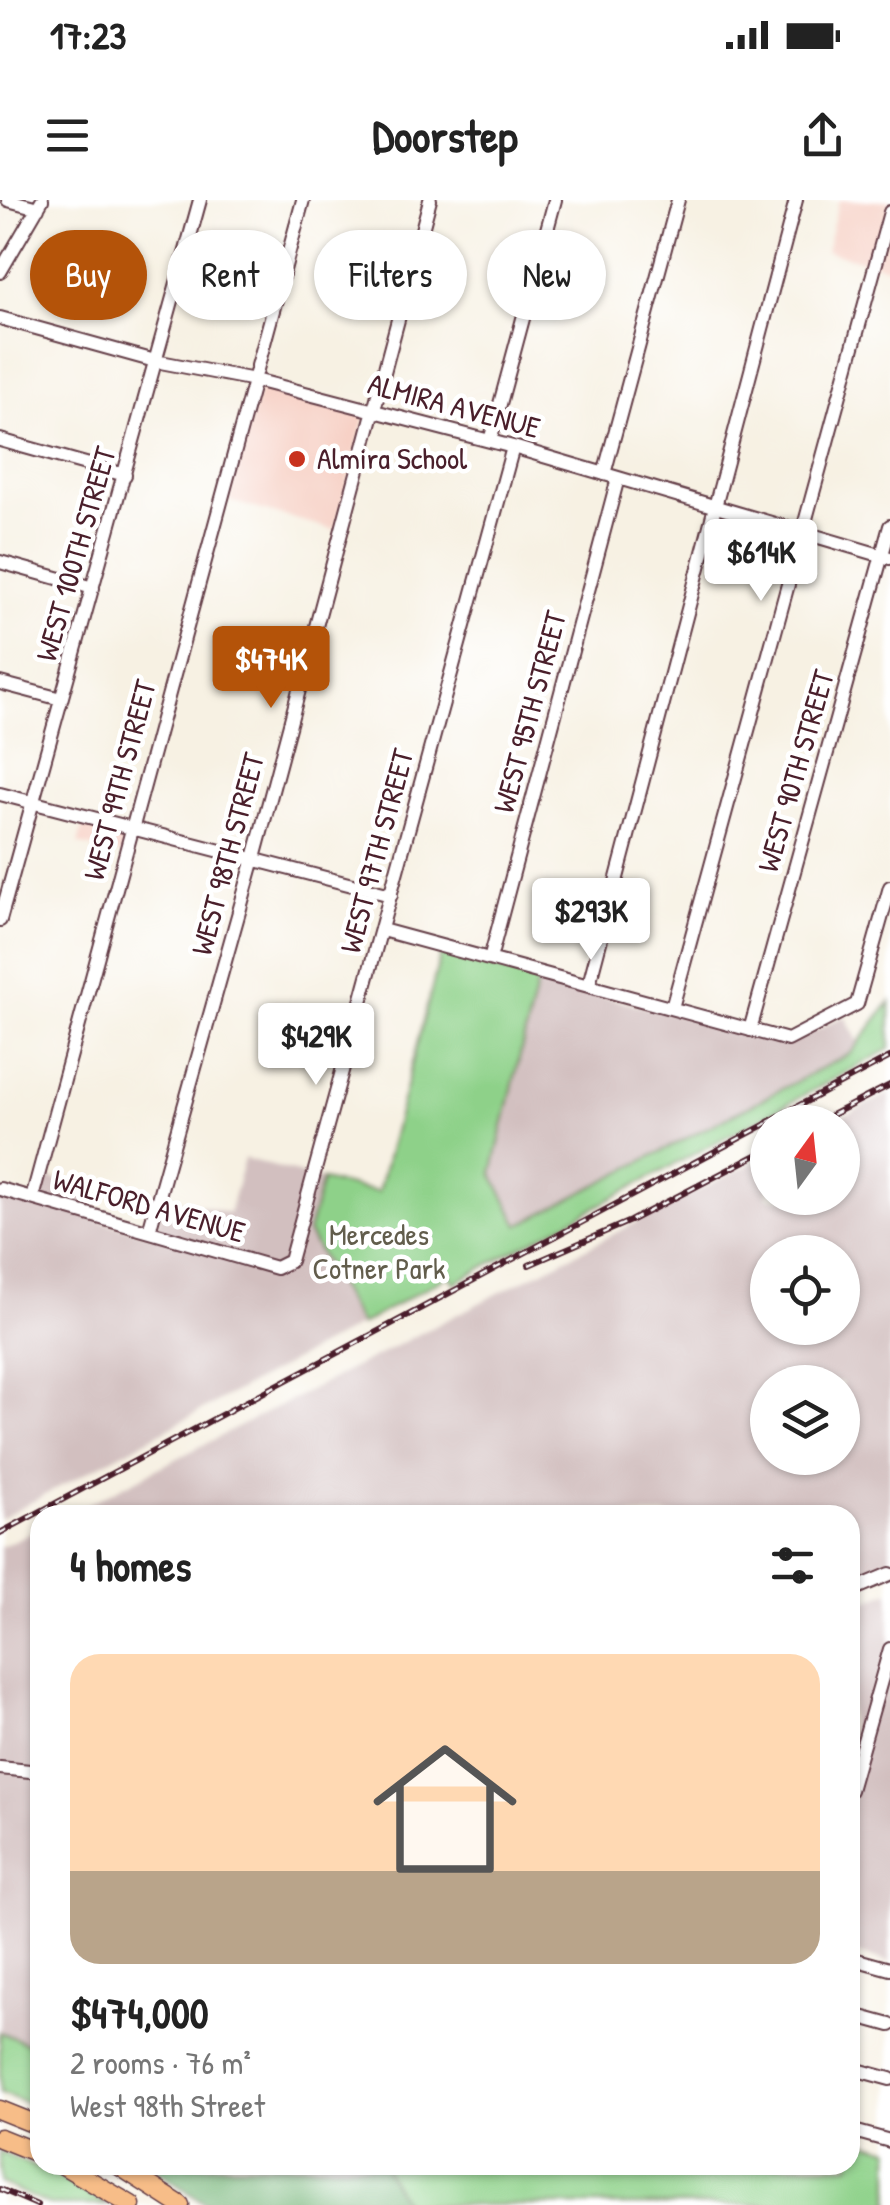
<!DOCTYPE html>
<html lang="en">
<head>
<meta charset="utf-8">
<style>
	body { margin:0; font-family:"Patrick Hand",sans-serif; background:#f2f2f2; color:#222; height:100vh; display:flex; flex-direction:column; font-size:38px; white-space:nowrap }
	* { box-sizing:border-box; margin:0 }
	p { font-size:32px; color:#767676 }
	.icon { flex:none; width:55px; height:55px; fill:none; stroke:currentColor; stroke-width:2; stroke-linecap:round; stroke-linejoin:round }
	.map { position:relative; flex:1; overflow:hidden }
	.panel { position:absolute; left:30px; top:1305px; width:830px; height:670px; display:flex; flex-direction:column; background:#fff; border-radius:30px; box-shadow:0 2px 8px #0004 }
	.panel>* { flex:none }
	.guide { position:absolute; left:30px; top:30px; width:830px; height:90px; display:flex; gap:20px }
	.needle { width:65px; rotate:15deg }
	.buttons { position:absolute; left:750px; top:905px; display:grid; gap:20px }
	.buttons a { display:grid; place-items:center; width:110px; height:110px; border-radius:50%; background:#fff; box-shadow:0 2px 8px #0004; font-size:50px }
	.price { position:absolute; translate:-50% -85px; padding:0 22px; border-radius:10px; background:#fff; color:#222; font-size:32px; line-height:65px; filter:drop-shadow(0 2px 5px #0008) }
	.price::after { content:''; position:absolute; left:50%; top:60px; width:30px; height:22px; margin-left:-15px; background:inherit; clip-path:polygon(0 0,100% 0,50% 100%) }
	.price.on { background:#b45309; color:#fff }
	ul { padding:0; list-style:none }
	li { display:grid; align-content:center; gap:20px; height:530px; padding:0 40px }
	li+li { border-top:2px solid #e0e0e0 }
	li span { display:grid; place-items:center; height:310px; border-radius:30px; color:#555 }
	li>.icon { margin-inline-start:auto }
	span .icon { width:180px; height:180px; fill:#fffc; stroke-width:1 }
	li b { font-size:42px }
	h2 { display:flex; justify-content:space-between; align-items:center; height:120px; padding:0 40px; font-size:42px }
	.chip { padding:0 35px; border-radius:45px; background:#fff; box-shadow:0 2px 8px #0004; font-size:35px; line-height:90px }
	.chip.on { background:#b45309; color:#fff }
	.status { display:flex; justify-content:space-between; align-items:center; height:70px; padding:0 50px; background:#fff; direction:ltr }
	.status svg { height:28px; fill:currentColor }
	header { display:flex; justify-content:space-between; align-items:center; height:130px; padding:0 40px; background:#fff; font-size:45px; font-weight:800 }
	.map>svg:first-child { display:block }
	.built { fill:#f7d1c6 }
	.industrial { fill:#d2bfbf; fill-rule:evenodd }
	.green { fill:#8ed189; stroke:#6c785a; stroke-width:2.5 }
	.forest { fill:#72b375; stroke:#5e6950; stroke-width:2.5 }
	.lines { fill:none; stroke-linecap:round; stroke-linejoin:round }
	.minor-casing { stroke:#643e47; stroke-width:16 }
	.highway-casing { stroke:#643e47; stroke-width:21 }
	.minor { stroke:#fff; stroke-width:12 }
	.highway { stroke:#f7bd88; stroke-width:18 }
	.rail-casing { stroke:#4a1f2b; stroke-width:6 }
	.rail { stroke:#fff; stroke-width:2.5; stroke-dasharray:8; stroke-linecap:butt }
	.poi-dot { fill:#c8321e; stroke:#fff; stroke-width:4 }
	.labels { text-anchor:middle; stroke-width:9; stroke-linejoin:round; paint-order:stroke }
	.street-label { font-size:30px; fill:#4a1f2b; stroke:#fff }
	.poi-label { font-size:30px; fill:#4a1f2b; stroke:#fff; text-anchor:start }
	.park-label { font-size:30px; fill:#625d4c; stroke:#fff }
</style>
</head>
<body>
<div class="status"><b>17:23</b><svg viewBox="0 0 49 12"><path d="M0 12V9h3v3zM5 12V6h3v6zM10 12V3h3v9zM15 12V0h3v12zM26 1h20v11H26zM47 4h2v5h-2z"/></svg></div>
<header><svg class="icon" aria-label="menu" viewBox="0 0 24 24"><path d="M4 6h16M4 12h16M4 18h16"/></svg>Doorstep<svg class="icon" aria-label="share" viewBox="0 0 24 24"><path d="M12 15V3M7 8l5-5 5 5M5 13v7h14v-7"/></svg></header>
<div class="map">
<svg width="890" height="2005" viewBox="0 0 890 2005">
	<rect width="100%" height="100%" fill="#fff"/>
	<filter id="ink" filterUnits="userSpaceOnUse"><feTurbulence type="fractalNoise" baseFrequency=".01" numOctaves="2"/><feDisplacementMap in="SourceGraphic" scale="20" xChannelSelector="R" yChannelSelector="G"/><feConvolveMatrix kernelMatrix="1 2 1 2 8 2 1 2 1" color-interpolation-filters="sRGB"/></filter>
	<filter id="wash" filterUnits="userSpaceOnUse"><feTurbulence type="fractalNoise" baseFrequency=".0048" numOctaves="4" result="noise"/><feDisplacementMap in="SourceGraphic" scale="40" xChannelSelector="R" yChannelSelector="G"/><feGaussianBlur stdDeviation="2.25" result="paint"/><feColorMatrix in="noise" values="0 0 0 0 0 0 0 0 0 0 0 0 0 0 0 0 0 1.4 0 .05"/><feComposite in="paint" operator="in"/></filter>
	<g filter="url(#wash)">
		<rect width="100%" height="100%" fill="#f7f1e3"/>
		<!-- built -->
		<path class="built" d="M839,0H890V68L826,51Z
			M260,188L365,216L335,330L229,301Z
			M84,621L128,632L123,655L78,644Z"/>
		<!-- industrial -->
		<path class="industrial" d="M538,779L787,844L845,816L859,843L851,853L519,1025L492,973Z
			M890,893V1370L850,1385V1315H67L767,955L768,998H842V922H832ZM768,1052H842V1128H768ZM768,1182H842V1258H768Z
			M244,958L322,980L308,1032L360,1125L0,1319V995L34,1004L42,976L101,991L94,1019L154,1035L165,996L229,1013Z
			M40,1328V1849L0,1832V1347Z
			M890,1391V1763L850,1751V1408Z"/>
		<!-- green -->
		<path class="green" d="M441,753L538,779L492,973L519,1025L851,853L890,802V849L454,1083L449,1075L360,1125L308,1032L322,980L378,992Z
			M0,1832L40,1849V1908L0,1893Z
			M850,1937L890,1949V2005H405L383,1965H850Z
			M0,1952L65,1980L108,2005H49L0,1983Z"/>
		<!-- forest -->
		<path class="forest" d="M148,1965H383L405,2005H207Z"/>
	</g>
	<g filter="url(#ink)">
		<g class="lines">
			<!-- minor casing -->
			<g class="minor-casing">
				<path id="minor" d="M8,0L38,8
					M0,72L42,0
					M0,118L155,161L255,180L513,247L890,358
					M0,240L125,275
					M490,241L555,0
					M604,274L678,0
					M0,362L93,388
					M0,483L61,499
					M0,594L391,695
					M0,720L200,0
					M382,730L788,840L857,804L890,687
					M490,759L618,278
					M589,784L796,0
					M672,808L890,12
					M750,830L890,326
					M0,989L276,1068L290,1061L513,247
					M32,998L303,0
					M149,1031L253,662L430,0
					M850,1391L890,1374
					M0,1568L40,1572
					M850,1590L890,1449
					M850,1758L890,1769
					M850,1814L890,1825
					M850,1868L890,1879
					M850,1930L890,1941"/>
			</g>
			<!-- highway casing -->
			<g class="highway-casing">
				<path id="highway" d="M0,1910L40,1926
					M0,1938L40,1954
					M63,1965L131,2005
					M118,1965L180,2005"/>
			</g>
			<!-- minor -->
			<use href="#minor" class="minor"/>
			<!-- highway -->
			<use href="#highway" class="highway"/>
			<!-- rail casing -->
			<g class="rail-casing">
				<path id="rail" d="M768,922L890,857
					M818,922L890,885
					M529,1065L630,1021L768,949
					M0,1333L768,923
					M0,1989L37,2005"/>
			</g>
			<!-- rail -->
			<use href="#rail" class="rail"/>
		</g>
	</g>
	<!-- markers -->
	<circle class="poi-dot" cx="297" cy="259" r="10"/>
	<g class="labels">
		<!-- street labels -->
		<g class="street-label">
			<text transform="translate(454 206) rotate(15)" y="10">ALMIRA AVENUE</text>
			<text transform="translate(76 354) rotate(-74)" y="10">WEST 100TH STREET</text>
			<text transform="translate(530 512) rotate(-75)" y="10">WEST 95TH STREET</text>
			<text transform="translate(796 571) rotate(-74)" y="10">WEST 90TH STREET</text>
			<text transform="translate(120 580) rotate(-75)" y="10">WEST 99TH STREET</text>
			<text transform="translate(377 651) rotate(-75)" y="10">WEST 97TH STREET</text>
			<text transform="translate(228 654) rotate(-75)" y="10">WEST 98TH STREET</text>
			<text transform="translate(149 1006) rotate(16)" y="10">WALFORD AVENUE</text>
		</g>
		<!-- poi labels -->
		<g class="poi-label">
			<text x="317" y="269">Almira School</text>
		</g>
		<!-- park labels -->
		<g class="park-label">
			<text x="379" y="1045">Mercedes<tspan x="379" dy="34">Cotner Park</tspan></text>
		</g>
	</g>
</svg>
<div class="buttons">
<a><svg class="needle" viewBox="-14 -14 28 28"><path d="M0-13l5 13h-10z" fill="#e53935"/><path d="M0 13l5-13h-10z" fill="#767676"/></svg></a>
<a><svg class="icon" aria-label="locate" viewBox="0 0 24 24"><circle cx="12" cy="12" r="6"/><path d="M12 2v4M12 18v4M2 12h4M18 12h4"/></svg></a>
<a><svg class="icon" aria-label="layers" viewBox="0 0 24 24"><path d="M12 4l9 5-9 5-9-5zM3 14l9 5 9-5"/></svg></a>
</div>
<b class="price" style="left:761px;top:404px">$614K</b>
<b class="price on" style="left:271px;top:511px">$474K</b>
<b class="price" style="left:591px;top:763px">$293K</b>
<b class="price" style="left:316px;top:888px">$429K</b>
<div class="guide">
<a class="chip on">Buy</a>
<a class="chip">Rent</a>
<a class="chip">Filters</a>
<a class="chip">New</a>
</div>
<section class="panel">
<h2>4 homes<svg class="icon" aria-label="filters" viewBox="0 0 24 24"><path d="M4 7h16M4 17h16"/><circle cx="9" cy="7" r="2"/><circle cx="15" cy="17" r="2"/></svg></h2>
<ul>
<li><span style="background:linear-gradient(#ffd9b3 70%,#b9a48a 0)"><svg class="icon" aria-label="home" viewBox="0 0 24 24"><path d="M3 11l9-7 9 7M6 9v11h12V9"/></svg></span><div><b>$474,000</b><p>2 rooms · 76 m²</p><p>West 98th Street</p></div></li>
</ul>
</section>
</div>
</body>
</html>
